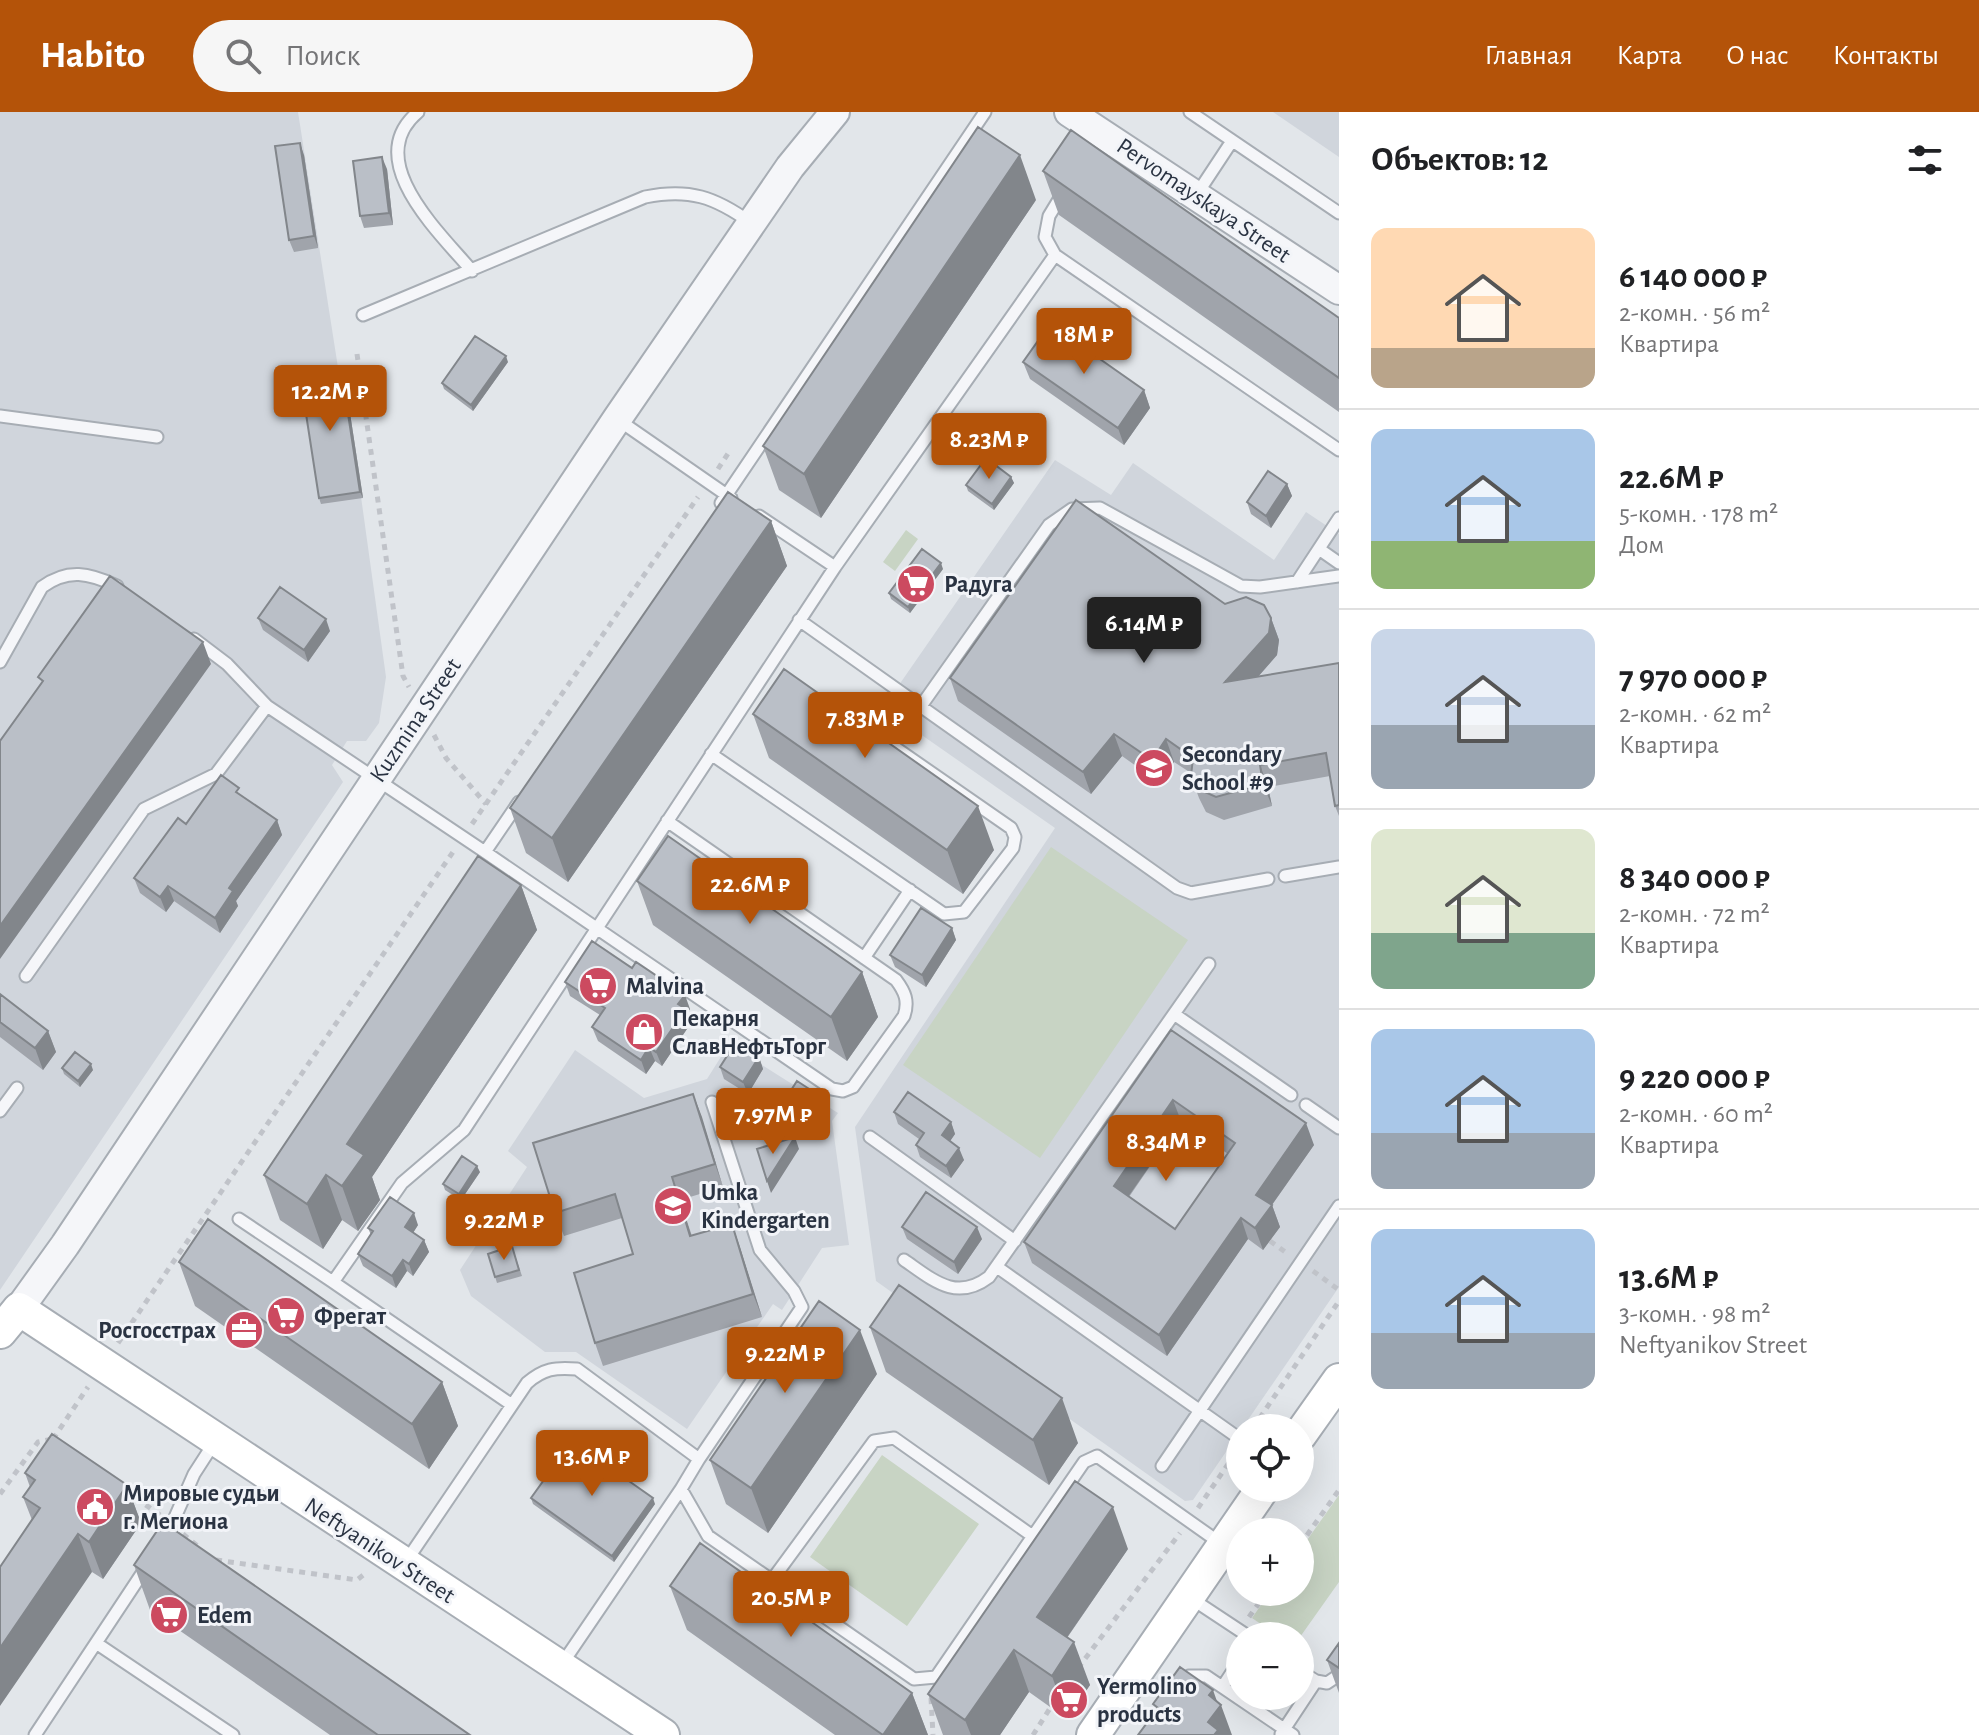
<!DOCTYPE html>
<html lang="ru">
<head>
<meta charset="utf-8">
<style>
	body { margin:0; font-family:"Alegreya Sans",sans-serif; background:#f6f6f6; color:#202124; height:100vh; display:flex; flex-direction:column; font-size:30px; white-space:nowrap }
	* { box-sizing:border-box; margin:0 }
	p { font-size:26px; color:#757577 }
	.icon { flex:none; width:44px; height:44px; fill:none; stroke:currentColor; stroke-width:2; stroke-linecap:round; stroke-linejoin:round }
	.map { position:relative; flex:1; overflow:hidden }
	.drawer { display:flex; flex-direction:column; background:#fff; width:640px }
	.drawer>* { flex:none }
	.fabs { position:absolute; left:1226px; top:1302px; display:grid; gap:16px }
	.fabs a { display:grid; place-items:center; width:88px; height:88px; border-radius:50%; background:#fff; box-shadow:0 8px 32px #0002; font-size:40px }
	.price { position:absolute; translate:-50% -68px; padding:0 18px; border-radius:8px; background:#b45309; color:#fff; font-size:26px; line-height:52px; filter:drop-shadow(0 2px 4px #0008) }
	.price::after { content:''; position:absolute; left:50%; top:48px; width:24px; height:18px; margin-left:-12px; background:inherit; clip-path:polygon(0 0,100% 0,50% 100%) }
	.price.active { background:#222; color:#fff }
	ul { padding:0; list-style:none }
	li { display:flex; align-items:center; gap:24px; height:200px; padding:0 32px }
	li+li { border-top:2px solid #e0e0e0 }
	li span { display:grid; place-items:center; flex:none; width:224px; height:160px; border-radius:16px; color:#555 }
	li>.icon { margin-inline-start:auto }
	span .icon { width:96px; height:96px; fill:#fffc; stroke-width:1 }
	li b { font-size:34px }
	h2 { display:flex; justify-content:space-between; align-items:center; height:96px; padding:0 32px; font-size:34px }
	header { display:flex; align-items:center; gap:48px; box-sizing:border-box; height:112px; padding:0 40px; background:#b45309; color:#fff }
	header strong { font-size:38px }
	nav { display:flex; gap:44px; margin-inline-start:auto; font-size:28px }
	.search { width:560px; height:72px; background:#f6f6f6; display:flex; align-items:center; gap:20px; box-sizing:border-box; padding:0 28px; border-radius:44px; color:#757577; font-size:30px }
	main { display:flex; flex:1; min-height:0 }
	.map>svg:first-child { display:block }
	.built { fill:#d0d5dc }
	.green { fill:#c8d4c4 }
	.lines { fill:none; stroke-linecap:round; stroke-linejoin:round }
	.service-casing { stroke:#a7adb4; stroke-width:15 }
	.tertiary-casing { stroke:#a7adb4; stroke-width:32 }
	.secondary-casing { stroke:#a7adb4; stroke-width:36 }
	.path { stroke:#c0c3c9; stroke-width:5; stroke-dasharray:6 6; stroke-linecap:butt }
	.service { stroke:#f5f6f9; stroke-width:11 }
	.tertiary { stroke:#f5f6f9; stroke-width:28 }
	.secondary { stroke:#fff; stroke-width:32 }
	.wall { fill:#a0a4ab; fill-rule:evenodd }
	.shaded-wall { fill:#82868b }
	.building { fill:#babfc7; stroke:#82868b; stroke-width:2; fill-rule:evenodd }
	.labels { text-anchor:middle; stroke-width:6; stroke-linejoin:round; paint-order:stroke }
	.street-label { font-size:24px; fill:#2a3342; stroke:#f2f4f8 }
	.poi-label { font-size:24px; font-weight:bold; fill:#2a3342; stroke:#f2f4f8; text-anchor:start }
</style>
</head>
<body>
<header>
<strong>Habito</strong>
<div class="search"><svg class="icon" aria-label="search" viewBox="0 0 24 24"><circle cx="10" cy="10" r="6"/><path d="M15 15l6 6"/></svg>Поиск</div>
<nav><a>Главная</a><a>Карта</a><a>О нас</a><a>Контакты</a></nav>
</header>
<main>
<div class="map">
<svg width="1339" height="1623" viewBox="0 0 1339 1623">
	<rect width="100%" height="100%" fill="#e2e6ea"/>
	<!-- built -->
	<path class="built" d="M0,0H298L339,262H344L386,565L379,611L366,629H347L332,653L343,670L0,1178Z
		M1273,0H1339V45Z
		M1055,348L1111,383L1133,351L1274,448L1306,400L1339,422V1175L1193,1388L1185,1389L876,1169L855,1015L1055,716L883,596Z
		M729,932L838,1001L832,1009L849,1133L822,1136L782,1198L773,1192L687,1317L576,1240H545L471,1184L460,1158L527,1055L508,1039L575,938L644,986L707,967Z"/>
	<!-- green -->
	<path class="green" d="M906,418L918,427L895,459L883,450Z
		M1051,735L1188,828L1040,1046L903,953Z
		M882,1343L979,1412L907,1514L810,1445Z
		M1339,1383V1470L1300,1525L1278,1524L1252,1506L1270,1480H1300V1438Z"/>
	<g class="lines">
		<!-- service casing -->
		<g class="service-casing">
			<path id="service" d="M418,0C361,48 439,120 472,159
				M1190,0L1339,101
				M1063,81L1049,104L1045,125L1055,143L1339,338
				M1197,82L1232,29
				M363,203L645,85C689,76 715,85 751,111
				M0,304L157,325
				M617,307L731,386
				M721,391L985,0
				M759,404L835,455
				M1319,437L1339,451
				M1297,470L1339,406
				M799,508L1177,776L1191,781L1268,767
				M194,527L227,552L267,594L485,740L519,690
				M0,550L42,475C68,456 89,461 117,474
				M921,594L1049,413L1072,397L1100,396L1241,474L1260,475L1339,464
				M711,642L944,802L964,800L1013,736L1015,725L1011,716L861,612
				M485,740L832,977L843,979L853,975L904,904C909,889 905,880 896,868L667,709
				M1285,764L1339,755
				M864,846L910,778
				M26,864L144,697L216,662L267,594
				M1174,902L1291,983
				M1306,993L1339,1016
				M0,999L17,976
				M870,1025L1015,1129
				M239,1107L333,1170
				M904,1148C933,1168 956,1190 989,1165L1209,852
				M997,1155L1240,1327
				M512,1293L333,1170L402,1071L464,1018L835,455L1055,143
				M699,1347L802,1195L794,1179L760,1138L712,990
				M1162,1354L1339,1094
				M166,1426L194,1362L214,1331
				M405,1451L527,1271C543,1257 555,1255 577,1257L699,1347L681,1377L708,1424L914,1567L936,1565L1084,1350L1097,1344L1223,1433
				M772,1468L874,1329L894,1326L1034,1425
				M1192,1487L1248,1524
				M96,1531L233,1623
				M562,1552L681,1377
				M1300,1559L1316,1569L1327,1571L1339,1563
				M1182,1569L1189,1564H1206L1293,1623
				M1223,1574L1240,1548
				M1281,1622L1316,1569
				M35,1623L145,1457"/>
		</g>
		<!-- tertiary casing -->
		<g class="tertiary-casing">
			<path id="tertiary" d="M1069,0L1339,178
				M19,1197L65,1133L617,307L790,55L835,0"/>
		</g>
		<!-- secondary casing -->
		<g class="secondary-casing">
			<path id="secondary" d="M0,1220L19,1197L663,1623
				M1300,1323L1339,1268
				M1093,1623L1263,1376"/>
		</g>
		<!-- path -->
		<path class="path" d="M357,242L403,564L409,575
			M718,357L731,337
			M434,623L446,646L486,692
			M472,712L698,385
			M1270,1129L1288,1142
			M1313,1159L1339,1178
			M118,1231L455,737
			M1253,1316L1339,1189
			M53,1327L88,1275
			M126,1379L160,1403
			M0,1382L38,1330L52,1327
			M1198,1396L1235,1342
			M183,1422L200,1436
			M1300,1433L1339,1378
			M216,1448L357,1468L366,1461
			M1249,1505L1267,1480
			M1078,1556L1180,1421
			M931,1586L933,1623
			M1033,1623L1054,1590"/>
		<!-- service -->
		<use href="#service" class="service"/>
		<!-- tertiary -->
		<use href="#tertiary" class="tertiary"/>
		<!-- secondary -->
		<use href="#secondary" class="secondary"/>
	</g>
	<!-- wall -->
	<path class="wall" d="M304,43L318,136L294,140L289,128Z
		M387,57L393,113L364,116L360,104Z
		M1043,59L1339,206V300L1059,103Z
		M1036,88L821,406L779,378L763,334Z
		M508,250L473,299L444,277L442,271Z
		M1023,250L1144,278L1150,296L1124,333L1030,267Z
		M341,256L344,262L363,386L321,392L319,386Z
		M1011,365L1014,371L994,398L968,379L966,373Z
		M1287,372L1292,384L1271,416L1251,402L1247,390Z
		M771,409L787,454L568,770L526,741L510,696Z
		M943,457L910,501L891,487L889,481Z
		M1225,492L1271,506L1279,528L1277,543L1258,565L1339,551V704L1335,694L1330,664L1268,675L1272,694L1224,708L1206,700L1199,686L1191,664V661L1174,650L1160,671L1122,644L1091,682L958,589L950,566Z
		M258,506L330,519L308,550L263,518Z
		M753,602L994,738L963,782L769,646Z
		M242,684L277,708L282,723L236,789L238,794L220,821L174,789L166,800L140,781L134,766L186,712Z
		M637,769L862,860L878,905L847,949L653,813Z
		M521,773L537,818L372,1065L380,1088L358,1119L342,1108L323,1137L280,1108L264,1063Z
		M952,816L956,828L926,875L895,855L890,843Z
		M565,870L690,897L687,901L691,911L662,954L655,949L646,962L598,929L592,915L600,903L570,884Z
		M0,882L48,919L56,940L43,958L0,925Z
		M1171,918L1314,1033L1272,1093L1280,1115L1263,1138L1248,1127L1167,1244L1032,1151L1024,1130ZM1181,1009L1228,1042L1175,1117L1129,1085Z
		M759,945L763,957L748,982L724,967L720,955Z
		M62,956L93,958L80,975L64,962Z
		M693,982L723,1075L680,1088L692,1124L732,1112L762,1205L603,1254L595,1231L633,1142L622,1106L564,1124L555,1101Z
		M781,994L824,996L809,1021L786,1006Z
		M894,1000L951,1010L955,1022L950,1029L964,1048L951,1066L920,1045L916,1033L919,1027L898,1012Z
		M480,1060L461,1088L445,1078L443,1072Z
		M418,1113L413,1121L424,1128L429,1140L413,1164L407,1159L396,1176L363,1154L358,1142L371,1123L368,1116Z
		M902,1115L982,1127L958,1162L907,1127Z
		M512,1134L522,1164L497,1171L488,1142Z
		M179,1150L442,1270L458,1314L429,1357L195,1194Z
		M870,1215L1078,1331L1049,1373L886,1260Z
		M877,1262L768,1421L726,1392L710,1348Z
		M25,1361L127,1373L141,1411L103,1467L92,1460L32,1408L23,1385L30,1375Z
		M531,1386L655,1392L614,1450L533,1392Z
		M1128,1437L1067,1526L1090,1573L1067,1607L1029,1580L1000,1623H943L928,1582Z
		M134,1453L470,1623H330L150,1498Z
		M670,1474L912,1581L928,1623H835L687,1518Z
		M1339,1531V1581L1327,1548Z"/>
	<!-- shaded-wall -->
	<path class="shaded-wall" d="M300,31L304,43L318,136L314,124Z
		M1020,43L1036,88L821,406L804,362Z
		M382,45L387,57L393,113L389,101Z
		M506,244L508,250L473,299L471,293Z
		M341,256L344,262L363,386L360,380Z
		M1144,278L1150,296L1124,333L1118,316Z
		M1011,365L1014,371L994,398L992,392Z
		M1287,372L1292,384L1271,416L1266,404Z
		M771,409L787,454L568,770L552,726Z
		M941,451L943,457L910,501L908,495Z
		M1271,506L1279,528L1277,543L1233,593L1225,570Z
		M326,507L330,519L308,550L304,538Z
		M203,530L211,552L0,847V814Z
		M1114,622L1122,644L1091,682L1083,660Z
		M1166,627L1174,650L1160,671L1152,648Z
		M1260,653L1268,675L1272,694L1263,672Z
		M978,694L994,738L963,782L947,738Z
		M277,708L282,723L236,789L238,794L220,821L215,806L229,776Z
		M521,773L537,818L372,1065L380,1088L358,1119L342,1074L347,1032Z
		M168,774L174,789L166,800L160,785Z
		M952,816L956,828L926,875L922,863Z
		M862,860L878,905L847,949L831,905Z
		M685,883L690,897L687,901L691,911L662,954L656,940L678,892Z
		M48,919L56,940L43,958L35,936Z
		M649,935L655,949L646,962L641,948Z
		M759,945L763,957L748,982L743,970Z
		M91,952L93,958L80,975L78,969Z
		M693,982L702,1005L723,1075L715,1052Z
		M820,984L824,996L809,1021L805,1009Z
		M1173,988L1181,1009L1121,1095L1114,1074Z
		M951,1010L955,1022L946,1035L942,1023Z
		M1306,1011L1314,1033L1264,1104L1256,1083Z
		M795,1025L799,1037L771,1081L767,1069Z
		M959,1036L964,1048L951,1066L946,1054Z
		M477,1054L480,1060L461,1088L459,1082Z
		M326,1063L342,1108L323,1137L307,1092Z
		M672,1065L680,1088L699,1148L690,1124Z
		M1272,1093L1280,1115L1263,1138L1255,1116Z
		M414,1101L418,1113L409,1127L405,1115Z
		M1241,1106L1248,1127L1167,1244L1159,1223Z
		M732,1112L740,1135L762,1205L753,1182Z
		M977,1115L982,1127L958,1162L954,1150Z
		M424,1128L429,1140L413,1164L409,1152Z
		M403,1148L407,1159L396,1176L392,1164Z
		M860,1218L877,1262L768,1421L751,1376Z
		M442,1270L458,1314L429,1357L412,1312Z
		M1062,1286L1078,1331L1049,1373L1033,1328Z
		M127,1373L141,1411L103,1467L89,1430Z
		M653,1386L655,1392L614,1450L612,1444Z
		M1113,1395L1128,1437L1052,1547L1037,1505Z
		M78,1422L92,1460L0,1594V1536Z
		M1074,1530L1090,1573L1067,1607L1052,1564Z
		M1014,1538L1029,1580L1000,1623H971L965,1608Z
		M1213,1578L1219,1595L1221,1593L1232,1623H1213L1208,1610L1209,1583Z
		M912,1581L928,1623H883Z"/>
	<!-- building -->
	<path class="building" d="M978,15L1020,43L804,362L763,334Z
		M1071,18L1339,206V266L1043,59Z
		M300,31L314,124L289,128L275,34Z
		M382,45L389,101L360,104L353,49Z
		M1050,212L1144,278L1118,316L1023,250Z
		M475,224L506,244L471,293L442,271Z
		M341,256L360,380L319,386L300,263Z
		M986,346L1011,365L992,392L966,373Z
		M1268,359L1287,372L1266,404L1247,390Z
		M728,380L771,409L552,726L510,696Z
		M1076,388L1225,492L1246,485L1264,493L1271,506L1269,521L1225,570L1339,551V693L1335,694L1326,641L1260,653L1263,672L1216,685L1198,677L1191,664L1193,646L1166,627L1152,648L1114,622L1083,660L950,566Z
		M922,437L941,451L908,495L889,481Z
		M110,464L203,530L0,814V629L43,569L38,565Z
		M280,475L326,507L304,538L258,506Z
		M784,557L978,694L947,738L753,602Z
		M221,663L239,676L236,680L277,708L229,776L233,779L215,806L168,774L160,785L134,766L178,706L186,712Z
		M668,724L862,860L831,905L637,769Z
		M478,744L521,773L347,1032L364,1043L342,1074L326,1063L307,1092L264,1063Z
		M921,796L952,816L922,863L890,843Z
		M592,829L632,856L636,850L685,883L678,892L686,897L656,940L649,935L641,948L592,915L605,896L565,870Z
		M0,882L48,919L35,936L0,910Z
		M1171,918L1306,1011L1256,1083L1272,1093L1255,1116L1241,1106L1159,1223L1024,1130ZM1173,988L1235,1031L1175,1117L1114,1074Z
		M736,930L759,945L743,970L720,955Z
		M75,940L91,952L78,969L62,956Z
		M797,969L820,984L805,1009L781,994Z
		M908,980L951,1010L942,1023L959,1036L946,1054L916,1033L924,1021L894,1000Z
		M693,982L715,1052L672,1065L690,1124L732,1112L753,1182L595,1231L574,1161L633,1142L615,1082L555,1101L533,1031Z
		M795,1025L767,1069L757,1037Z
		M462,1044L477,1054L459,1082L443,1072Z
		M926,1080L977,1115L954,1150L902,1115Z
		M390,1085L414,1101L405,1115L424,1128L409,1152L403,1148L392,1164L358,1142L373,1119L368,1116Z
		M208,1107L442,1270L412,1312L179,1150Z
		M512,1134L519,1158L495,1165L488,1142Z
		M899,1173L1062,1286L1033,1328L870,1215Z
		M819,1189L860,1218L751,1376L710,1348Z
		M52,1322L127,1373L89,1430L78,1422L0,1536V1455L40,1396L23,1385L35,1368L25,1361Z
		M572,1329L653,1386L612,1444L531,1386Z
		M1075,1369L1113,1395L1037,1505L1074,1530L1052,1564L1014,1538L965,1608L928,1582Z
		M163,1410L470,1623H378L134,1453Z
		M700,1431L912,1581L883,1623L670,1474Z
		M1339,1531V1556L1327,1548Z
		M1180,1555L1213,1578L1209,1583L1221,1593L1208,1610L1218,1618L1214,1623H1138L1158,1596L1153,1592Z"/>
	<!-- icons -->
	<defs>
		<g id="supermarket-disc" transform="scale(2)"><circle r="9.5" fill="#cc4a60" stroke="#f2f4f8"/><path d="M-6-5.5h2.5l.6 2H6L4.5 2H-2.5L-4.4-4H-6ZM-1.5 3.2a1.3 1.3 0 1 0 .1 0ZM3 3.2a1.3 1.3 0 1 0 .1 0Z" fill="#fff"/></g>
		<g id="school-disc" transform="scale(2)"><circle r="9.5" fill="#cc4a60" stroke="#f2f4f8"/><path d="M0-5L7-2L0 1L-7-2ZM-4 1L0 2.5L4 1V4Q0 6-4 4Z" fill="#fff"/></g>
		<g id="shop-disc" transform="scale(2)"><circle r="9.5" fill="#cc4a60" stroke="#f2f4f8"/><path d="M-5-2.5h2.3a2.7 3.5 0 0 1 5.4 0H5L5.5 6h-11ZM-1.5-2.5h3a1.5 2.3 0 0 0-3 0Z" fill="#fff"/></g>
		<g id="office-disc" transform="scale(2)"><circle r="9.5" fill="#cc4a60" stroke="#f2f4f8"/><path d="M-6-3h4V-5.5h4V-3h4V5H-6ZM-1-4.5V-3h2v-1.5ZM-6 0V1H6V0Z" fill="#fff"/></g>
		<g id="civic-disc" transform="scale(2)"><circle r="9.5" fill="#cc4a60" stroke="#f2f4f8"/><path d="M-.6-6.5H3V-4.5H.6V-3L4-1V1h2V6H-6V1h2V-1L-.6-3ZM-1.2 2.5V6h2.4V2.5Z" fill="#fff"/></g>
	</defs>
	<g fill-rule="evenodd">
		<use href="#supermarket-disc" x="916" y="472"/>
		<use href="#school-disc" x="1154" y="656"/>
		<use href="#supermarket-disc" x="598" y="874"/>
		<use href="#shop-disc" x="644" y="920"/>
		<use href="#school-disc" x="673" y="1094"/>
		<use href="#supermarket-disc" x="286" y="1204"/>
		<use href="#office-disc" x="244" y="1218"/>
		<use href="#civic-disc" x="95" y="1395"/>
		<use href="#supermarket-disc" x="169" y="1503"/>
		<use href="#supermarket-disc" x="1069" y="1588"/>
	</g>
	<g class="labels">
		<!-- street labels -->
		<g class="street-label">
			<text transform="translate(1204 88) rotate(34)" y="8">Pervomayskaya Street</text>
			<text transform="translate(415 608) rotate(-56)" y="8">Kuzmina Street</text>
			<text transform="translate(380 1438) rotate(33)" y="8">Neftyanikov Street</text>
		</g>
		<!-- poi labels -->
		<g class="poi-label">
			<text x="944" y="480">Радуга</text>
			<text x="1182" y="650">Secondary<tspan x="1182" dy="28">School #9</tspan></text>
			<text x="626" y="882">Malvina</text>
			<text x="672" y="914">Пекарня<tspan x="672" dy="28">СлавНефтьТорг</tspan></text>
			<text x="701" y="1088">Umka<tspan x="701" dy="28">Kindergarten</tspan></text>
			<text x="314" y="1212">Фрегат</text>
			<text x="216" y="1226" text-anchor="end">Росгосстрах</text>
			<text x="123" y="1389">Мировые судьи<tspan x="123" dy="28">г. Мегиона</tspan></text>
			<text x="197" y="1511">Edem</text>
			<text x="1097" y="1582">Yermolino<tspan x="1097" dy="28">products</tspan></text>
		</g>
	</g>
</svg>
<div class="fabs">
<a><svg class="icon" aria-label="locate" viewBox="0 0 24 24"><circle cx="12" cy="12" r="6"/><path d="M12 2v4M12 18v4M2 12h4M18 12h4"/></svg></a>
<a>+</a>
<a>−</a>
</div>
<b class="price" style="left:1084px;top:264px">18M ₽</b>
<b class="price" style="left:330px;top:321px">12.2M ₽</b>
<b class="price" style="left:989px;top:369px">8.23M ₽</b>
<b class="price active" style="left:1144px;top:553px">6.14M ₽</b>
<b class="price" style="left:865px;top:648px">7.83M ₽</b>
<b class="price" style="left:750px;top:814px">22.6M ₽</b>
<b class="price" style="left:773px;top:1044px">7.97M ₽</b>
<b class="price" style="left:1166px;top:1071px">8.34M ₽</b>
<b class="price" style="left:504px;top:1150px">9.22M ₽</b>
<b class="price" style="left:785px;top:1283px">9.22M ₽</b>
<b class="price" style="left:592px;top:1386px">13.6M ₽</b>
<b class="price" style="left:791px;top:1527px">20.5M ₽</b>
</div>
<section class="drawer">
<h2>Объектов: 12<svg class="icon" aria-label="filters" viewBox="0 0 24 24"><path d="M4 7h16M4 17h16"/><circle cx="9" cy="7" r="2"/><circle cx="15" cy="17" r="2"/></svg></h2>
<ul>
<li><span style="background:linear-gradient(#ffd9b3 75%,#b9a48a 0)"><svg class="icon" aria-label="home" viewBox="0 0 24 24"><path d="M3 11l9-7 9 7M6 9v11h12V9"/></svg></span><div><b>6 140 000 ₽</b><p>2-комн. · 56 m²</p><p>Квартира</p></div></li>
<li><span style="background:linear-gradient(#a9c7e8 70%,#8fb573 0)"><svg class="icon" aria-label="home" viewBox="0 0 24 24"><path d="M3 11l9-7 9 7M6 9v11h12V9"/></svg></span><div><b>22.6M ₽</b><p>5-комн. · 178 m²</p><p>Дом</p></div></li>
<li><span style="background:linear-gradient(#c9d6e8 60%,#9aa5b1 0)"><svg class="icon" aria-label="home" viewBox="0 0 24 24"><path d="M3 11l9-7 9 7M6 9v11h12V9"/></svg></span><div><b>7 970 000 ₽</b><p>2-комн. · 62 m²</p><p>Квартира</p></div></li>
<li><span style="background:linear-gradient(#dfe7d0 65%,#7fa58c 0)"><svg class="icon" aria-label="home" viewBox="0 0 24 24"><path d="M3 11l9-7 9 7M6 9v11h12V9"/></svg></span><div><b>8 340 000 ₽</b><p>2-комн. · 72 m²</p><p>Квартира</p></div></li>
<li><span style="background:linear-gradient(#a9c7e8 65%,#9aa5b1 0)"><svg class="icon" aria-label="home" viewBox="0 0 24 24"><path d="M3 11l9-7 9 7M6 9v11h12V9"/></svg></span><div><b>9 220 000 ₽</b><p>2-комн. · 60 m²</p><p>Квартира</p></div></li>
<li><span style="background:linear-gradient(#a9c7e8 65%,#9aa5b1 0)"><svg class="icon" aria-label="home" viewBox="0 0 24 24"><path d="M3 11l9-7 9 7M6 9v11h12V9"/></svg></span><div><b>13.6M ₽</b><p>3-комн. · 98 m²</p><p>Neftyanikov Street</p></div></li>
</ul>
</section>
</main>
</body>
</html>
